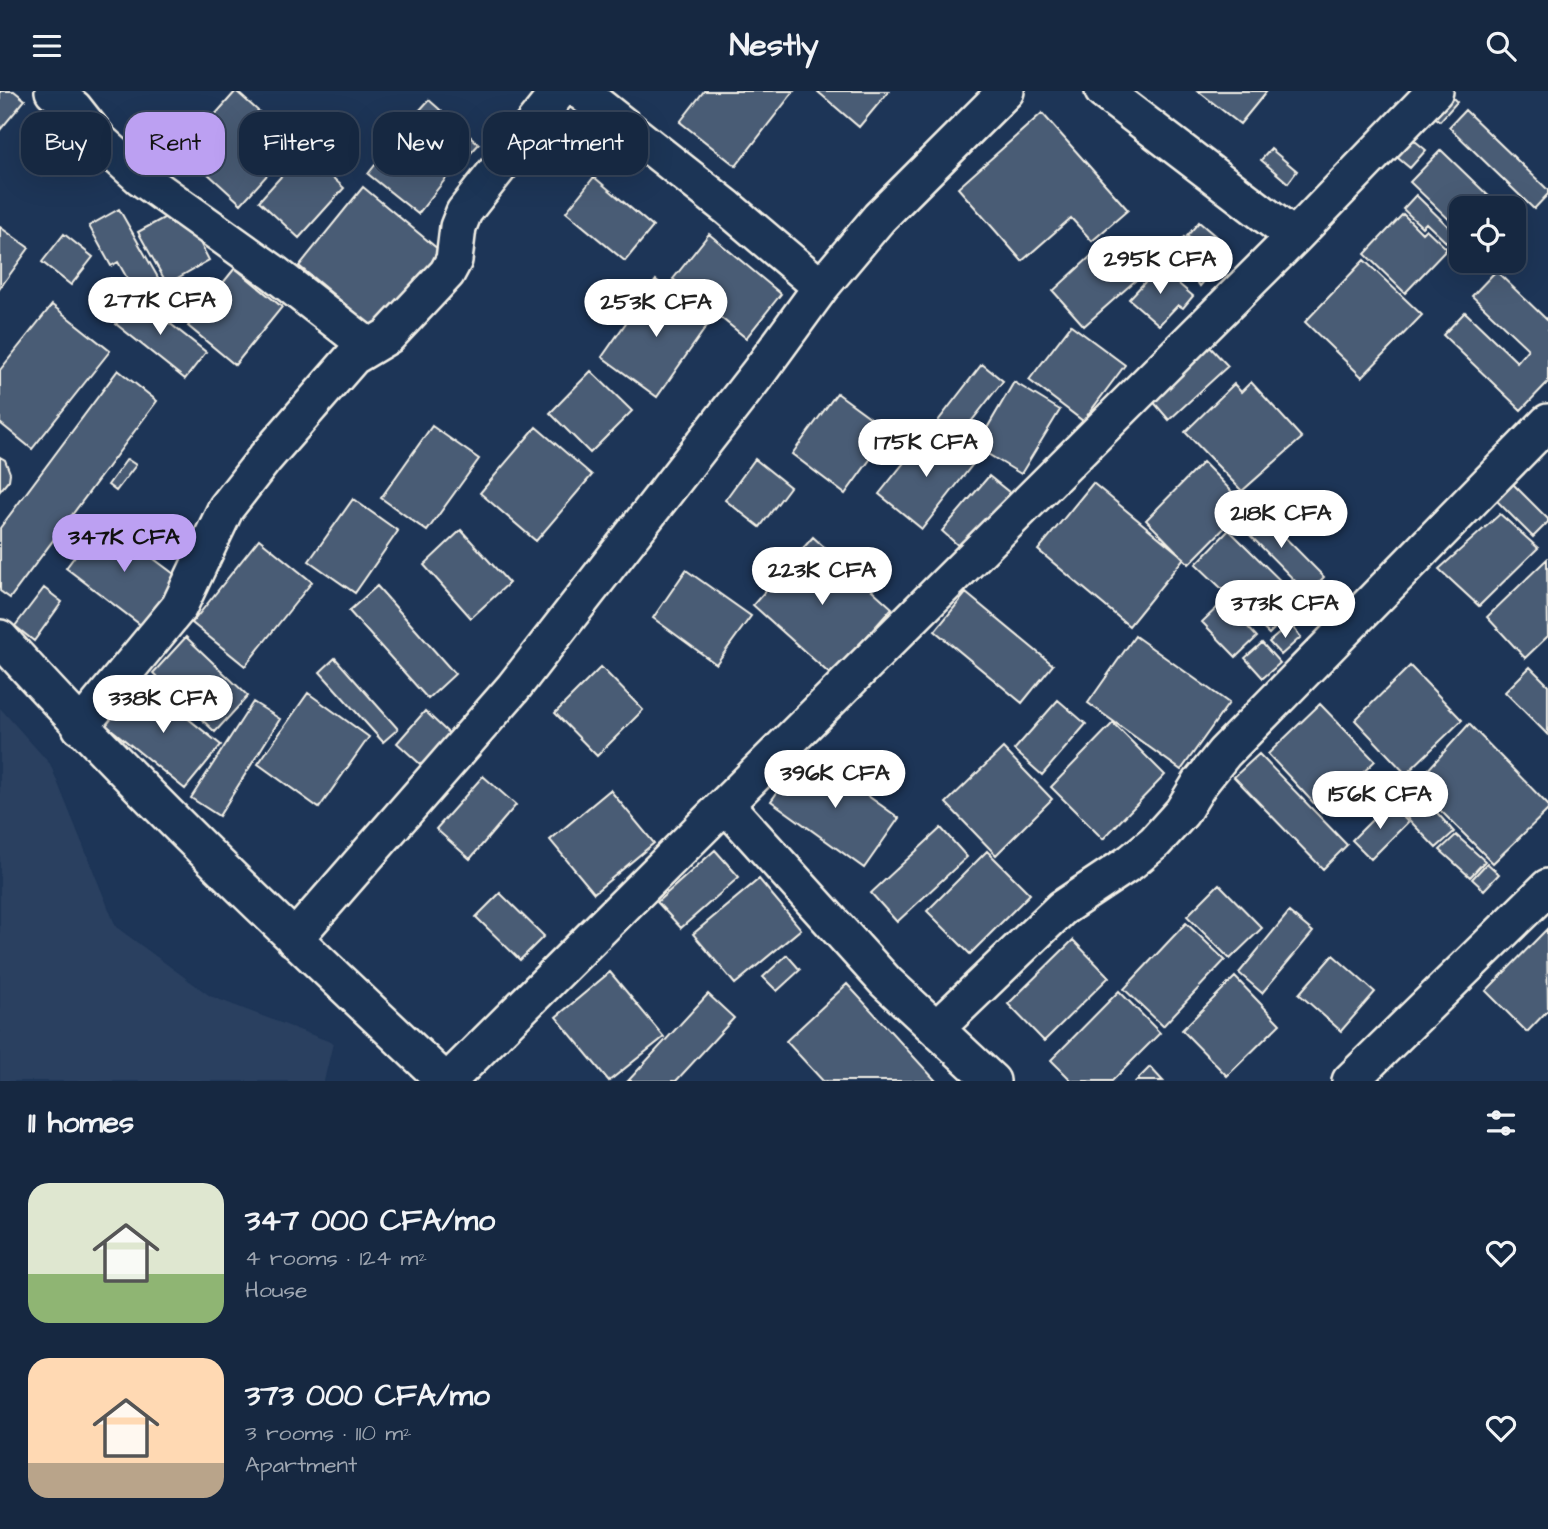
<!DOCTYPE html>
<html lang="en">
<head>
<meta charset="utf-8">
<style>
	body { margin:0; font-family:"Architects Daughter",sans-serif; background:#1f3048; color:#f1f3f6; height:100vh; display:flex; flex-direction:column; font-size:26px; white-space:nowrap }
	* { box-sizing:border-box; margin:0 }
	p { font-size:23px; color:#9ea6b1 }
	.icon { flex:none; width:38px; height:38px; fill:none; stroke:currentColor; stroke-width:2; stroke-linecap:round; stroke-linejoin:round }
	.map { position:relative; height:990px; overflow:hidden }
	.side { display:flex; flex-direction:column; background:#162841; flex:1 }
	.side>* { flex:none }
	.hud { position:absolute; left:21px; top:21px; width:700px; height:63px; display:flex; gap:14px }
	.buttons { position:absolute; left:1449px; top:105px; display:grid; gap:14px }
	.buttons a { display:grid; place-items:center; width:77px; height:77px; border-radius:14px; background:#162841; box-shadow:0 7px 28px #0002,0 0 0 2px #35445a; font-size:35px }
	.price { position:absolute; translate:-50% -60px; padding:0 16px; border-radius:24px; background:#fff; color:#222; font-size:23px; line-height:46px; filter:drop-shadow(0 2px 4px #0008) }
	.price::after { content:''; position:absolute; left:50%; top:42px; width:21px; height:16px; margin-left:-10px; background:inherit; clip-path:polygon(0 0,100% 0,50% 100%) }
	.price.selected { background:#bca0f2; color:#111 }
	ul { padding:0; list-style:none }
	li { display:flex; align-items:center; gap:21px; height:175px; padding:0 28px }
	li span { display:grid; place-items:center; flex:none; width:196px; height:140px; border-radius:21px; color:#555 }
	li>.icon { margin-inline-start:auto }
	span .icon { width:84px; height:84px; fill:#fffc; stroke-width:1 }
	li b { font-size:30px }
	h2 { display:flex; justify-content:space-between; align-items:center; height:84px; padding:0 28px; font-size:30px }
	.chip { padding:0 24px; border-radius:21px; background:#162841; box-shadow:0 7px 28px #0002,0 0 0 2px #35445a; font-size:24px; line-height:63px }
	.chip.selected { background:#bca0f2; color:#111 }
	header { display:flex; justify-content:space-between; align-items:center; height:91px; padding:0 28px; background:#162841; font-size:32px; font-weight:700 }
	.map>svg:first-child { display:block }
	.built { fill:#2a4060 }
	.building { fill:#485b74; stroke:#f4f1e8; stroke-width:2 }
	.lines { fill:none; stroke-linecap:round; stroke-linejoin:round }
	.minor-casing { stroke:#f4f1e8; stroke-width:40 }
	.minor { stroke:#1d3557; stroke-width:35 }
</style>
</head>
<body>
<header><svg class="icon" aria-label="menu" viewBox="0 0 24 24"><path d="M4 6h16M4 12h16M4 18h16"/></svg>Nestly<svg class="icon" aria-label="search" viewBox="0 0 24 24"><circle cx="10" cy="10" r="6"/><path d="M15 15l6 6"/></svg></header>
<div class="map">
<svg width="1548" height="990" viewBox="0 0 1548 990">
	<rect width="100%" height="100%" fill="#1d3557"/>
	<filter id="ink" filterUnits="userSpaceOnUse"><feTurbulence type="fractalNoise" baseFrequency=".0143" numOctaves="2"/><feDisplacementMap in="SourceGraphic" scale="14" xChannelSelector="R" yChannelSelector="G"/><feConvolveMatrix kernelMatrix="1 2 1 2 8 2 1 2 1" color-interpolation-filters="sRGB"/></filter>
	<g filter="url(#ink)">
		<!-- built -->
		<path class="built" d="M0,617L50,673L116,836L210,905L333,952L324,990H0Z"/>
		<!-- building -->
		<path class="building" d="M0,0H14L25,9L0,39Z
			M236,0L295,53L241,113L183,60Z
			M704,0H794L736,75L680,31Z
			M817,0H889L859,36Z
			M1198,0H1267L1240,33Z
			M1447,1L1457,11L1440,30L1429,22Z
			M429,9L479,53L449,86L398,43Z
			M1465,19L1548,99V103L1534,118L1449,36Z
			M1042,22L1128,119L1092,150L1071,127L1022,170L958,97Z
			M1409,45L1426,59L1410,77L1393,63Z
			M397,46L447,86L418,123L368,83Z
			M48,56L59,66L42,85L31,75Z
			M1271,58L1297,80L1288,92L1261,69Z
			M1441,59L1501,117H1461V140L1410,91Z
			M304,60L344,97L299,147L259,110Z
			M594,86L653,136L625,170L566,121Z
			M363,96L445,164L381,243L299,175Z
			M1416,104L1455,142L1446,151L1426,132L1422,136L1403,118Z
			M182,117L209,169L167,193L138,141Z
			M119,118L160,190L136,203L118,171L111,175L89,135Z
			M1403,123L1422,142L1426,138L1447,158L1405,202L1365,163Z
			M1199,131L1220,149L1209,163L1187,145Z
			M0,136L29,157L0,197Z
			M64,143L93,166L71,194L42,171Z
			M709,143L781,203L746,247L673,188Z
			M1184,146L1218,174L1200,195L1193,185L1181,182L1174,184L1162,173Z
			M1104,153L1136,189L1084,235L1053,200Z
			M1364,169L1422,224L1362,286L1305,231Z
			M1159,176L1193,205L1183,217L1178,214L1159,234L1129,208Z
			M235,177L282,216L235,274L188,235Z
			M1496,180L1548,230V291L1521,319L1443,244L1465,221L1517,271L1528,258L1472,205Z
			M656,189L711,229L657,306L602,266Z
			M130,201L206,261L185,288L116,233L128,218L121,212Z
			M52,214L110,260L32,358L0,332V279Z
			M1071,234L1125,274L1083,330L1029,289Z
			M1209,255L1228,275L1169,329L1151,308Z
			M982,273L1003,290L959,346L938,330Z
			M118,279L157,310L10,507L0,500V437Z
			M591,280L632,320L590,362L550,322Z
			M1014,291L1060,319L1021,383L976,356Z
			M1251,291L1302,347L1242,400L1185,341L1234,293L1241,301Z
			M837,302L890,341L845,403L792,363Z
			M432,335L479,368L427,440L381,407Z
			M536,336L592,384L536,450L480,402Z
			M931,338L973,373L922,438L879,403Z
			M0,366L5,369L10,382L9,389L0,400Z
			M127,368L136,374L116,400L108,394Z
			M755,368L790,396L760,436L725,409Z
			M1203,371L1246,415L1189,473L1146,429Z
			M989,385L1010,402L962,458L942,440Z
			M1093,392L1184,467L1129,535L1038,459Z
			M1513,393L1548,428V431L1533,446L1497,410Z
			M353,408L398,440L355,502L309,470Z
			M1254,415L1324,486L1308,503L1237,431Z
			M1500,423L1538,457L1479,515L1439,478Z
			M102,429L182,489L146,538L66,477Z
			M461,439L509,492L471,527L424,474Z
			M1229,439L1301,510L1269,543L1196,473Z
			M813,446L892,517L832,585L753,514Z
			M259,448L312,491L245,575L192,532Z
			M1547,468L1548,545L1525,567L1487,526Z
			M686,479L751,525L716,573L653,527Z
			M377,495L455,583L428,608L349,520Z
			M44,497L62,511L34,550L15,535Z
			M966,502L1053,574L1022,612L935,540Z
			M1224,510L1257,546L1236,566L1202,531Z
			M1290,533L1301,546L1281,564L1269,551Z
			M1135,545L1229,612L1181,679L1088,612Z
			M186,546L248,605L215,641L153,582Z
			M1262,552L1280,572L1263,587L1245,567Z
			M335,567L398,638L383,651L320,581Z
			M1410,575L1462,629L1406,683L1355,629Z
			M601,576L643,619L597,665L555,622Z
			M1530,576L1548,594V644L1505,601Z
			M141,590L221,654L185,698L106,634Z
			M308,602L369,646L319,717L258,673Z
			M1058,609L1086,633L1042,684L1014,659Z
			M253,611L280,628L219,725L191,707Z
			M1320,613L1375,670L1322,721L1268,663Z
			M425,620L457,650L429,681L397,652Z
			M1113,632L1165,684L1103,748L1051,696Z
			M1469,633L1548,714V719L1493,772L1428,707L1440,695L1426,681Z
			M1003,657L1052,708L996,764L946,712Z
			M806,661L899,727L864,777L771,710Z
			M1259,663L1347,754L1323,778L1234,686Z
			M1421,681L1435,697L1425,708L1454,741L1436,757L1391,710Z
			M483,685L516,714L470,768L436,738Z
			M610,699L654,752L594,802L550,749Z
			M1389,712L1408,731L1371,768L1352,749Z
			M941,737L967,766L897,831L871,802Z
			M1456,744L1485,770L1470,786L1440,759Z
			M715,759L739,786L681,837L657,811Z
			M987,760L1030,803L970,863L927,820Z
			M1487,772L1499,783L1484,799L1472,788Z
			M759,788L801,838L735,893L693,843Z
			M1219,793L1262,837L1230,868L1187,825Z
			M500,802L544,845L520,869L476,826Z
			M1289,821L1313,841L1262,902L1239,882Z
			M1186,832L1225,869L1163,935L1124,898Z
			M1547,838L1548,919L1527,941L1486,900Z
			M1073,849L1109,886L1044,950L1008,913Z
			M787,864L800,879L777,900L763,886Z
			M1333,864L1375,901L1341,940L1299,903Z
			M610,881L664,946L609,990L556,926Z
			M1235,886L1280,933L1227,985L1182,939Z
			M847,893L936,990H823L786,950Z
			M1119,900L1160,942L1112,990H1072L1051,969Z
			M708,903L734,927L676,990H628Z
			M1150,976L1163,990H1136Z"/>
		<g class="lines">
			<!-- minor casing -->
			<g class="minor-casing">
				<path id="minor" d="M53,0L74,17L100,50L140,86L273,181L368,255
					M580,0L728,117L821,196
					M1103,0L1294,146
					M0,547C140,703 292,846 445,990
					M80,636L179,516L226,417L265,367L353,266L388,245L447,182L454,169L458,136L464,121L559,0
					M726,714L886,891L992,990
					M294,848L513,597L759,281L821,196L879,127L1006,0
					M937,937L1062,817L1131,771L1155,751L1182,721L1200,692L1224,662L1548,331
					M448,990L1294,146L1435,0
					M1350,990L1548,796"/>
			</g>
			<!-- minor -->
			<use href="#minor" class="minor"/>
		</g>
	</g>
</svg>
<div class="buttons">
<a><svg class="icon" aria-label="locate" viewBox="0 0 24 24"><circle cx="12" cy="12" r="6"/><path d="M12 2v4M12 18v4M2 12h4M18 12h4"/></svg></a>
</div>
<b class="price" style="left:1160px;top:205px">295K CFA</b>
<b class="price" style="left:160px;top:246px">277K CFA</b>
<b class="price" style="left:656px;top:248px">253K CFA</b>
<b class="price" style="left:926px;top:388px">175K CFA</b>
<b class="price" style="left:1281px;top:459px">218K CFA</b>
<b class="price selected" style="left:124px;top:483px">347K CFA</b>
<b class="price" style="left:822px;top:516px">223K CFA</b>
<b class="price" style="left:1285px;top:549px">373K CFA</b>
<b class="price" style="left:163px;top:644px">338K CFA</b>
<b class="price" style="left:835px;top:719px">396K CFA</b>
<b class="price" style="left:1380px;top:740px">156K CFA</b>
<div class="hud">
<a class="chip">Buy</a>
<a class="chip selected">Rent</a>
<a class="chip">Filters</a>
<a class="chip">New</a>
<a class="chip">Apartment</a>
</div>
</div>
<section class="side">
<h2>11 homes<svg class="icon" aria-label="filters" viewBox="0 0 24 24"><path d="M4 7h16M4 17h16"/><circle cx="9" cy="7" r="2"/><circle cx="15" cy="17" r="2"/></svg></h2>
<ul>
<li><span style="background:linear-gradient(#dfe7d0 65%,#8fb573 0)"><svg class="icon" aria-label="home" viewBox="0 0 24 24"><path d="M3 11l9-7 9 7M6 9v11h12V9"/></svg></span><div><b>347 000 CFA/mo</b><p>4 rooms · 124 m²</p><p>House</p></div><svg class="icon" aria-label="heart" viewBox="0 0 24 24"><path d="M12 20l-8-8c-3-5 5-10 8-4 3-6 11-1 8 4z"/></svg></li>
<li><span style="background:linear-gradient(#ffd9b3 75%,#b9a48a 0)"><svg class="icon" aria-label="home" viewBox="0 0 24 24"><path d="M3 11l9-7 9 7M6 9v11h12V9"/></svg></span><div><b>373 000 CFA/mo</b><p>3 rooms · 110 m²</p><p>Apartment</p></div><svg class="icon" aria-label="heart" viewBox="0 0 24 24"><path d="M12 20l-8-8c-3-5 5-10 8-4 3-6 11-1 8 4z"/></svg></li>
</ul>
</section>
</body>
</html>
